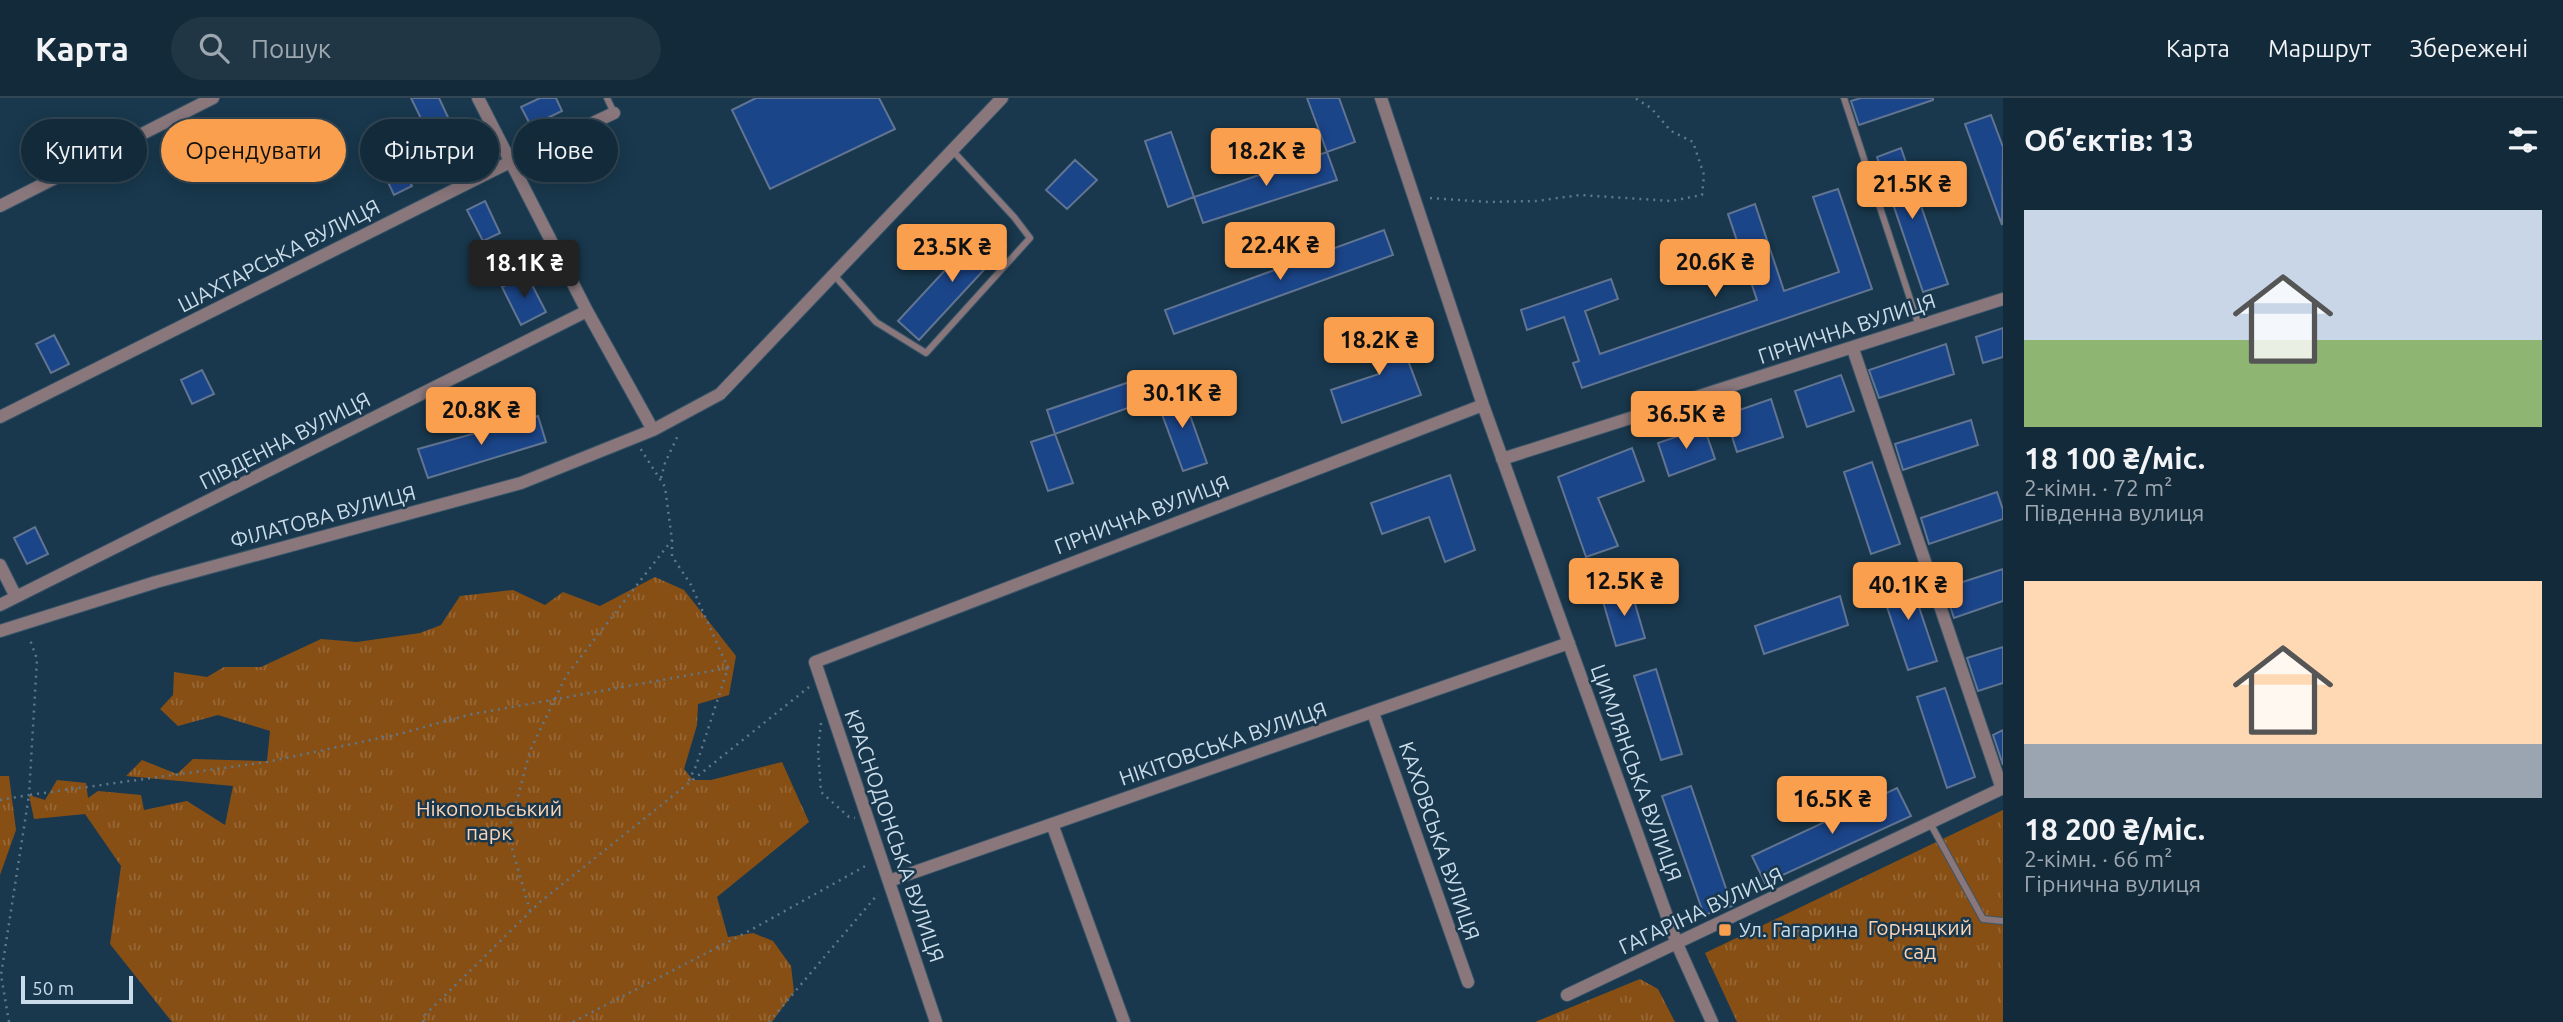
<!DOCTYPE html>
<html lang="uk">
<head>
<meta charset="utf-8">
<style>
	body { margin:0; font-family:Ubuntu,sans-serif; background:#203645; color:#f1f3f6; height:100vh; display:flex; flex-direction:column; font-size:26px; white-space:nowrap }
	* { box-sizing:border-box; margin:0 }
	p { font-size:23px; color:#9da7af }
	.icon { flex:none; width:38px; height:38px; fill:none; stroke:currentColor; stroke-width:2; stroke-linecap:round; stroke-linejoin:round }
	.map { position:relative; flex:1; overflow:hidden }
	.side { display:flex; flex-direction:column; background:#132a3a; width:560px }
	.side>* { flex:none }
	.guide { position:absolute; left:21px; top:21px; width:665px; height:63px; display:flex; gap:14px }
	.scale { position:absolute; left:21px; bottom:18px; width:112px; box-sizing:border-box; padding-left:7px; border:4px solid #cadce9; border-top:0; font-size:19px; line-height:24px; white-space:nowrap; color:#cadce9; -webkit-text-stroke:5px #19384d; paint-order:stroke }
	.price { position:absolute; translate:-50% -60px; padding:0 16px; border-radius:7px; background:#fa9f4e; color:#111; font-size:23px; line-height:46px; filter:drop-shadow(0 2px 4px #0008) }
	.price::after { content:''; position:absolute; left:50%; top:42px; width:21px; height:16px; margin-left:-10px; background:inherit; clip-path:polygon(0 0,100% 0,50% 100%) }
	.price.selected { background:#222; color:#fff }
	ul { padding:0; list-style:none }
	li { display:grid; align-content:center; gap:14px; height:371px; padding:0 21px }
	li span { display:grid; place-items:center; height:217px; border-radius:0px; color:#555 }
	li>.icon { margin-inline-start:auto }
	span .icon { width:126px; height:126px; fill:#fffc; stroke-width:1 }
	li b { font-size:30px }
	h2 { display:flex; justify-content:space-between; align-items:center; height:84px; padding:0 21px; font-size:30px }
	.tag { padding:0 24px; border-radius:32px; background:#132a3a; box-shadow:0 4px 18px #0003,0 0 0 2px #324654; font-size:24px; line-height:63px }
	.tag.selected { background:#fa9f4e; color:#111 }
	header { display:flex; align-items:center; gap:42px; box-sizing:border-box; height:98px; padding:0 35px; background:#132a3a; border-bottom:2px solid #324654 }
	header strong { font-size:33px }
	nav { display:flex; gap:38px; margin-inline-start:auto; font-size:24px }
	.search { width:490px; height:63px; background:#203645; display:flex; align-items:center; gap:18px; box-sizing:border-box; padding:0 24px; border-radius:38px; color:#9da7af; font-size:26px }
	main { display:flex; flex:1; min-height:0 }
	.map>svg:first-child { display:block }
	.park { fill:url(#park-tufts) }
	.building { fill:#1b4589; stroke:#617492; stroke-width:2 }
	.lines { fill:none; stroke-linecap:round; stroke-linejoin:round }
	.service-casing { stroke:#395669; stroke-width:8 }
	.minor-casing { stroke:#395669; stroke-width:14 }
	.path { stroke:#5f788a; stroke-width:2.5; stroke-dasharray:2 5; stroke-linecap:butt }
	.service { stroke:#89777c; stroke-width:6 }
	.minor { stroke:#89777c; stroke-width:12 }
	.poi-dot { fill:#fa9f4e; stroke:#19384d; stroke-width:2.5 }
	.labels { text-anchor:middle; stroke-width:5; stroke-linejoin:round; paint-order:stroke }
	.street-label { font-size:21px; fill:#cadce9; stroke:#19384d }
	.park-label { font-size:21px; fill:#fdd5b6; stroke:#19384d }
	.poi-label { font-size:21px; fill:#cadce9; stroke:#19384d; text-anchor:start }
</style>
</head>
<body>
<header>
<strong>Карта</strong>
<div class="search"><svg class="icon" aria-label="search" viewBox="0 0 24 24"><circle cx="10" cy="10" r="6"/><path d="M15 15l6 6"/></svg>Пошук</div>
<nav><a>Карта</a><a>Маршрут</a><a>Збережені</a></nav>
</header>
<main>
<div class="map">
<svg width="2003" height="924" viewBox="0 0 2003 924">
	<defs>
		<pattern id="park-tufts" width="24" height="20" patternUnits="userSpaceOnUse" patternTransform="scale(1.75)"><rect width="24" height="20" fill="#884f15"/><path d="M3 7l-1-3M5 7V3M7 7l1-3M15 17l-1-3M17 17v-4M19 17l1-3" fill="none" stroke="#976837"/></pattern>
	</defs>
	<rect width="100%" height="100%" fill="#19384d"/>
	<!-- park -->
	<path class="park" d="M655,479L684,492L736,558L729,597L698,606L697,627L684,671L693,682H711L782,664L809,724L717,799L728,839L753,835L773,843L791,868L794,894L772,924H172L110,846L121,768L85,716L34,721L29,697L45,702L57,682L86,685L88,700L98,693L141,697L144,712L187,703L225,727L233,688L126,678L142,662L177,676L193,661L267,663L270,633L218,617L178,628L160,611L173,597L174,574L207,579L224,569H261L321,541L357,544L420,535L441,527L460,498L513,492L545,507L563,494L600,508Z
		M0,678H9L16,732L0,777Z
		M2003,712V924H1737L1705,855Z
		M1640,881L1658,891L1675,924H1535Z"/>
	<!-- building -->
	<path class="building" d="M411,0H439L454,32L432,43Z
		M540,0H556L562,13L531,28L521,9Z
		M756,0H879L895,31L770,91L732,12Z
		M1307,0H1339L1355,44L1327,54Z
		M1861,0H1933V2L1859,27L1851,3Z
		M1991,17L2003,49L2002,127L1965,26Z
		M1171,34L1194,99L1168,109L1145,43Z
		M1901,50L1948,186L1923,194L1877,59Z
		M1327,54L1337,82L1203,125L1194,99Z
		M396,56L412,88L394,97L379,65Z
		M1075,62L1097,82L1067,111L1046,92Z
		M1838,91L1872,191L1582,290L1573,265L1579,263L1564,219L1527,232L1521,212L1611,181L1618,201L1585,213L1600,256L1757,202L1728,116L1755,106L1784,193L1839,174L1813,99Z
		M485,103L500,135L483,143L467,112Z
		M985,129L1006,148L919,242L898,223Z
		M1384,132L1393,157L1174,236L1165,212Z
		M527,177L546,214L521,227L502,189Z
		M1392,220L1421,297L1342,325L1331,292L1379,276L1362,232Z
		M2003,230V259L1983,265L1976,239Z
		M54,237L69,266L51,275L36,246Z
		M1946,246L1954,276L1879,300L1869,272Z
		M202,272L214,296L192,306L181,282Z
		M1841,277L1854,313L1807,329L1795,293Z
		M1147,278L1156,300L1055,336L1047,312Z
		M1181,292L1207,365L1183,373L1156,300Z
		M1771,301L1783,339L1737,354L1725,317Z
		M538,318L546,344L428,380L418,351Z
		M1971,322L1978,347L1903,372L1895,346Z
		M1704,329L1715,361L1669,378L1658,345Z
		M1055,336L1073,385L1048,393L1031,344Z
		M1632,350L1644,383L1598,400L1618,448L1586,459L1558,379Z
		M1872,364L1900,446L1871,456L1844,374Z
		M1450,377L1475,452L1445,464L1429,419L1382,436L1371,405Z
		M1997,394L2003,412V421L1929,446L1921,420Z
		M35,429L48,456L27,466L14,440Z
		M2003,471V503L1954,520L1944,490Z
		M1908,476L1937,563L1908,572L1879,485Z
		M1631,492L1645,540L1616,548L1602,500Z
		M1840,498L1848,527L1764,556L1755,528Z
		M2003,549V585L1978,593L1967,560Z
		M1656,571L1682,656L1661,662L1634,578Z
		M1945,590L1975,679L1947,690L1917,599Z
		M2003,632V667L1993,637Z
		M1691,688L1732,808L1704,817L1662,698Z
		M1897,690L1911,718L1765,785L1752,758Z"/>
	<g class="lines">
		<!-- service casing -->
		<g class="service-casing">
			<path id="service" d="M607,0L614,15
				M1844,0L1919,228
				M833,176L876,224L926,255L1030,140L1014,119L952,52
				M1930,725L1983,821L2003,823"/>
		</g>
		<!-- minor casing -->
		<g class="minor-casing">
			<path id="minor" d="M478,0L587,213L653,332
				M1381,0L1483,307L1677,846L1712,924
				M0,108L213,0
				M1853,251L2002,691
				M0,319L510,64L614,15
				M1502,361L2003,201
				M0,467L16,499
				M0,507L587,213
				M0,533L156,484L521,385L653,332L720,296L1002,0
				M1373,615L1468,884
				M1052,726L1124,924
				M889,783L1569,545
				M1567,897L2003,690
				M936,924L815,564L1483,307"/>
		</g>
		<!-- path -->
		<path class="path" d="M1430,100L1488,104L1536,103L1580,97L1671,103L1702,97L1704,77L1693,44L1671,33L1651,10L1635,0
			M661,380L665,365L679,335
			M672,442V458L691,487L728,570L696,668L688,684
			M821,625L818,652L821,694L849,719L855,720
			M0,702L29,697L37,561L29,539
			M530,813L508,736L530,653L566,578L672,442L665,389L640,350
			M9,924L1,877L29,697L267,664L399,636L468,617L728,570
			M423,924L425,917L540,804L809,589
			M573,924L749,833L869,766
			M769,924L878,796"/>
		<!-- service -->
		<use href="#service" class="service"/>
		<!-- minor -->
		<use href="#minor" class="minor"/>
	</g>
	<!-- markers -->
	<rect class="poi-dot" x="1718" y="825" width="14" height="14" rx="3.5"/>
	<g class="labels">
		<!-- street labels -->
		<g class="street-label">
			<text transform="translate(279 158) rotate(-27)" y="7">ШАХТАРСЬКА ВУЛИЦЯ</text>
			<text transform="translate(1847 231) rotate(-18)" y="7">ГІРНИЧНА ВУЛИЦЯ</text>
			<text transform="translate(285 343) rotate(-27)" y="7">ПІВДЕННА ВУЛИЦЯ</text>
			<text transform="translate(1142 417) rotate(-21)" y="7">ГІРНИЧНА ВУЛИЦЯ</text>
			<text transform="translate(323 419) rotate(-15)" y="7">ФІЛАТОВА ВУЛИЦЯ</text>
			<text transform="translate(1223 646) rotate(-19)" y="7">НІКІТОВСЬКА ВУЛИЦЯ</text>
			<text transform="translate(1636 675) rotate(70)" y="7">ЦИМЛЯНСЬКА ВУЛИЦЯ</text>
			<text transform="translate(894 738) rotate(71)" y="7">КРАСНОДОНСЬКА ВУЛИЦЯ</text>
			<text transform="translate(1439 743) rotate(71)" y="7">КАХОВСЬКА ВУЛИЦЯ</text>
			<text transform="translate(1701 813) rotate(-25)" y="7">ГАГАРІНА ВУЛИЦЯ</text>
		</g>
		<!-- park labels -->
		<g class="park-label">
			<text x="489" y="718">Нікопольський<tspan x="489" dy="24">парк</tspan></text>
			<text x="1920" y="837">Горняцкий<tspan x="1920" dy="24">сад</tspan></text>
		</g>
		<!-- poi labels -->
		<g class="poi-label">
			<text x="1739" y="839">Ул. Гагарина</text>
		</g>
	</g>
</svg>
<div class="scale">50 m</div>
<b class="price" style="left:1266px;top:90px">18.2K ₴</b>
<b class="price" style="left:1912px;top:123px">21.5K ₴</b>
<b class="price" style="left:1280px;top:184px">22.4K ₴</b>
<b class="price" style="left:952px;top:186px">23.5K ₴</b>
<b class="price" style="left:1715px;top:201px">20.6K ₴</b>
<b class="price selected" style="left:524px;top:202px">18.1K ₴</b>
<b class="price" style="left:1379px;top:279px">18.2K ₴</b>
<b class="price" style="left:1182px;top:332px">30.1K ₴</b>
<b class="price" style="left:481px;top:349px">20.8K ₴</b>
<b class="price" style="left:1686px;top:353px">36.5K ₴</b>
<b class="price" style="left:1624px;top:520px">12.5K ₴</b>
<b class="price" style="left:1908px;top:524px">40.1K ₴</b>
<b class="price" style="left:1832px;top:738px">16.5K ₴</b>
<div class="guide">
<a class="tag">Купити</a>
<a class="tag selected">Орендувати</a>
<a class="tag">Фільтри</a>
<a class="tag">Нове</a>
</div>
</div>
<section class="side">
<h2>Об’єктів: 13<svg class="icon" aria-label="filters" viewBox="0 0 24 24"><path d="M4 7h16M4 17h16"/><circle cx="9" cy="7" r="2"/><circle cx="15" cy="17" r="2"/></svg></h2>
<ul>
<li><span style="background:linear-gradient(#c9d6e8 60%,#8fb573 0)"><svg class="icon" aria-label="home" viewBox="0 0 24 24"><path d="M3 11l9-7 9 7M6 9v11h12V9"/></svg></span><div><b>18 100 ₴/міс.</b><p>2-кімн. · 72 m²</p><p>Південна вулиця</p></div></li>
<li><span style="background:linear-gradient(#ffd9b3 75%,#9aa5b1 0)"><svg class="icon" aria-label="home" viewBox="0 0 24 24"><path d="M3 11l9-7 9 7M6 9v11h12V9"/></svg></span><div><b>18 200 ₴/міс.</b><p>2-кімн. · 66 m²</p><p>Гірнична вулиця</p></div></li>
</ul>
</section>
</main>
</body>
</html>
